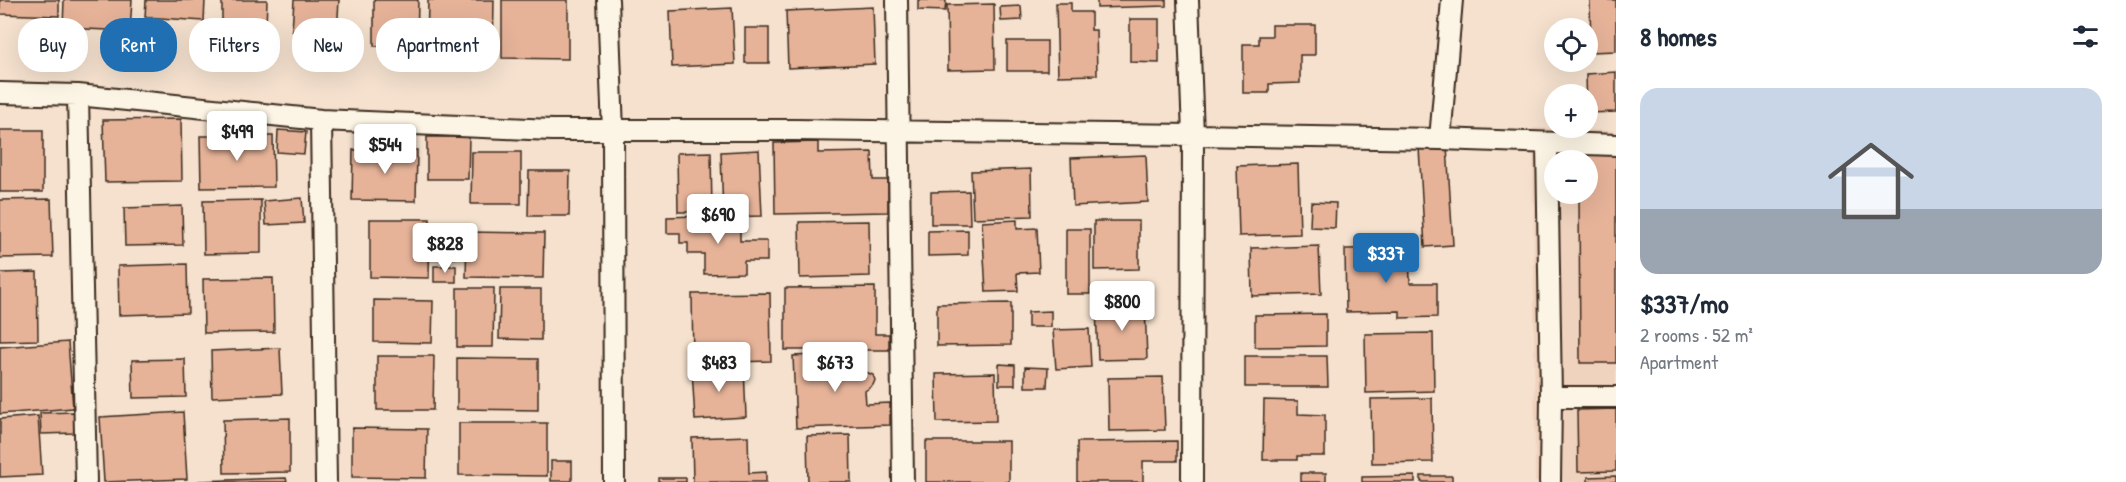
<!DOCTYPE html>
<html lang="en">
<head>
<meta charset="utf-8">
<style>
	body { margin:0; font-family:"Patrick Hand",sans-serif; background:#f6f6f7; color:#1f2937; height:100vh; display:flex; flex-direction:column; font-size:22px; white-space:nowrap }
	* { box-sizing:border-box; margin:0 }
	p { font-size:20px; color:#747a83 }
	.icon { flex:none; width:33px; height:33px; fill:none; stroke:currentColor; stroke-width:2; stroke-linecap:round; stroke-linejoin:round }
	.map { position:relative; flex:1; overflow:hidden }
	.details { display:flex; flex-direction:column; background:#fff; width:510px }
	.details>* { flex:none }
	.hud { position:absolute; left:18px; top:18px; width:570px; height:54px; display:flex; gap:12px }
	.controls { position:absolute; left:1544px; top:18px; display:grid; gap:12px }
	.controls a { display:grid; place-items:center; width:54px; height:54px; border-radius:50%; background:#fff; box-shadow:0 6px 24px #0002; font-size:30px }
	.price { position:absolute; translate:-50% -51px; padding:0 14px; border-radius:6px; background:#fff; color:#222; font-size:20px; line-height:39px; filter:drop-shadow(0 2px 3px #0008) }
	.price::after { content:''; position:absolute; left:50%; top:36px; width:18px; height:14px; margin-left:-9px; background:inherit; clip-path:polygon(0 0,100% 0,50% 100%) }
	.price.on { background:#1f6fb2; color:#fff }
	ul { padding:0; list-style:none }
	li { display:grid; align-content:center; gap:12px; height:318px; padding:0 24px }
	li span { display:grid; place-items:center; height:186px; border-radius:18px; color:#555 }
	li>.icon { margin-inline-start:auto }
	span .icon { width:108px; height:108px; fill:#fffc; stroke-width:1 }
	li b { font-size:26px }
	h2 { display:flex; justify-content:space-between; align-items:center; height:72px; padding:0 24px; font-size:26px }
	.tag { padding:0 21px; border-radius:24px; background:#fff; box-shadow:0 6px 24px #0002; font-size:21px; line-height:54px }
	.tag.on { background:#1f6fb2; color:#fff }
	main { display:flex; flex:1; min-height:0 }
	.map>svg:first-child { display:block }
	.built { fill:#f0d3be; fill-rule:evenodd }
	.building { fill:#e6b399; stroke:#3b2a1e; stroke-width:1.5 }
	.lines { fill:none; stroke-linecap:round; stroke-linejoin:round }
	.minor-casing { stroke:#3b2a1e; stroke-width:24 }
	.minor { stroke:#fcf5e5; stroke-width:20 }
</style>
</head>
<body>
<main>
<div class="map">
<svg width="1616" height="482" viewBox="0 0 1616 482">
	<rect width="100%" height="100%" fill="#f5e1ce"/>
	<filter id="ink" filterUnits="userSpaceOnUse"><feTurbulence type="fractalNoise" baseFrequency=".0167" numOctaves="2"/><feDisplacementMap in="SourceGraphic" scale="12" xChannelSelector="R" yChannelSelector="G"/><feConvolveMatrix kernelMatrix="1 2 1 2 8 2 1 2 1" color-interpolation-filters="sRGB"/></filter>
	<g filter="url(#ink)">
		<!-- built -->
		<path class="built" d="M1533,128L1616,131V482H1535ZM1554,160H1587V194H1554Z"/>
		<!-- building -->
		<path class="building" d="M0,0H59V16L0,14Z
			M64,0H132L130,31L63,28Z
			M146,0H205L204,21L145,17Z
			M222,0H267L266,27H222Z
			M294,0H339L337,33L292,31Z
			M374,0H418L417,47L374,46Z
			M428,0H494L493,55L427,54Z
			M502,0H568V59L502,58Z
			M918,0H946L945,11L918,10Z
			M1097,0H1166V6L1097,8Z
			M1590,0H1616V51L1591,52Z
			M1056,3H1071V12H1091V30H1096L1097,75L1058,76Z
			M994,4L995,69L948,70L947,5Z
			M1021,6L1022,20L1001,21L1000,7Z
			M873,7L875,64L788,68L786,11Z
			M732,8L735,64L672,67L670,11Z
			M1130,19H1159V63L1130,62Z
			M1272,25H1315V55H1300V83L1269,84V93H1243V44H1259V36H1272Z
			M745,28H769V63H745Z
			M1007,41H1047V71H1007Z
			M1616,72V112L1587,113L1586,74Z
			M181,119L182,181L105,182L103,120Z
			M0,130H43V192H0Z
			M278,130L306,132L304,154L277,152Z
			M200,136H273L274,187L201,188Z
			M427,137H469L468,179H427Z
			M818,142V153L872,152L873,180H888V212L775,214L774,143Z
			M1447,146L1453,245L1425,247L1419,148Z
			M353,150H417L416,201L352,200Z
			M759,150L762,216L723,217L721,152Z
			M472,152H521V204H471Z
			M711,152L712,212H678L677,153Z
			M1579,152H1616V363H1580L1579,194H1587V160H1579Z
			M1146,155L1148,202L1073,206L1071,158Z
			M1298,164L1300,234L1239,236L1237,166Z
			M1031,169L1032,216L973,218L971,171Z
			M529,171H570L569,216H528Z
			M969,191L970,224H931V192Z
			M302,198L304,223L266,225L264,201Z
			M51,199L53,257L0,258V200Z
			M261,200V253L204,254L203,201Z
			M1311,202L1336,203L1335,228L1310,227Z
			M182,206L183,245L125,246L124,208Z
			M695,216V225H740V241H767V261H744V273L704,274V254H688V243H680V233H667V217Z
			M370,219H430L429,278L370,277Z
			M1017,220V229L1037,228L1039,272L1017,273L1018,291L986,292L982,222Z
			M869,221L870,276L800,278L799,222Z
			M1094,221H1139V269L1094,270Z
			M1066,229H1090V294H1066Z
			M968,230V255L928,256V231Z
			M467,232L544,233L543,278L466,277Z
			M435,243H456V258H435Z
			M1319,246L1321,294L1252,296L1251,248Z
			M1409,248L1410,283H1437V317L1400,318V311L1346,312L1345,249Z
			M187,264L188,313L119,315L118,266Z
			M434,266H456V282H434Z
			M37,272L38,340L0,341V273Z
			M273,278L274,332L204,333L203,279Z
			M875,287V334H889V350H785V288Z
			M457,288H494L493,347H457Z
			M500,289H541V340L499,339Z
			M770,293L771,361L693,363L692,294Z
			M374,300L433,301L432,343L374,342Z
			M1011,303V345L937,346V304Z
			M1145,304L1147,359L1098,360L1096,306Z
			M1051,311V327H1028V312Z
			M1326,314V346L1255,347V315Z
			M1089,329L1091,367L1056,369L1053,330Z
			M1433,333L1434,391L1366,393L1365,334Z
			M68,342L73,408L0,414V347Z
			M280,348L282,394L212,397L211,351Z
			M864,353V371L873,375L875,380L873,385L865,391L866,404L890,403V425L796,428L793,356Z
			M377,356H434L433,410H377Z
			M1245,356H1327L1328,387H1245Z
			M457,358L538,359V410L457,409Z
			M185,359L186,397L133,398L132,360Z
			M999,364L1015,365V385H999Z
			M744,366L746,417L695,420L692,369Z
			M1025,367L1048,368L1047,387H1025Z
			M995,373L996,421L937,422L936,374Z
			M1163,377L1165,430L1109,431L1108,378Z
			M1432,398L1433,462L1372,463L1371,399Z
			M1264,400L1298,401V414L1325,415V456H1297V460H1263Z
			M1616,409V471L1578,472L1577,410Z
			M74,412L75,433L41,434L40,413Z
			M183,412L187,479L104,482L100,417Z
			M38,416L42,475L0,477V419Z
			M290,418V472L224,473L223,420Z
			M459,423H547V476L459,475Z
			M352,428L427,429L426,478L352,477Z
			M850,435L851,482H808L807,436Z
			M748,436L749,473L766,472V482H693L692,438Z
			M926,441H1009V482H926Z
			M1177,441V461H1143V482H1077V442Z
			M551,461H572V481H551Z
			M1301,473H1326V482H1301Z
			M1415,476V482H1362V477Z
			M1421,476H1452V482H1421Z
			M1616,476V482H1588V477Z
			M286,478L287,482H199V481Z
			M659,478H686V482H659Z"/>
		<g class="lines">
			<!-- minor casing -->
			<g class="minor-casing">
				<path id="minor" d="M608,0L613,132L614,482
					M897,0L903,482
					M1188,0L1193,135L1192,482
					M0,93L78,95L321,120L552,130H795L1193,135L1440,139L1616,145
					M78,95L86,482
					M321,120L326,482
					M1440,139L1452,0
					M1547,144L1551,397L1550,482
					M1551,397H1616"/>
			</g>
			<!-- minor -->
			<use href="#minor" class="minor"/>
		</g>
	</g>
</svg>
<div class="controls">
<a><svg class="icon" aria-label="locate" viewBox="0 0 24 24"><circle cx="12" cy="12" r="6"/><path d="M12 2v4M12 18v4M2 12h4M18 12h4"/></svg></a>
<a>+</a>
<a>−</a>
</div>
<b class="price" style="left:237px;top:162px">$499</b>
<b class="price" style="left:385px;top:175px">$544</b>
<b class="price" style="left:718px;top:245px">$690</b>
<b class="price" style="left:445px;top:274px">$828</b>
<b class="price on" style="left:1386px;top:284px">$337</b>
<b class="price" style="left:1122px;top:332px">$800</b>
<b class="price" style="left:719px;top:393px">$483</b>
<b class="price" style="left:835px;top:393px">$673</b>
<div class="hud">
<a class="tag">Buy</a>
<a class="tag on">Rent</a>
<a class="tag">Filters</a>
<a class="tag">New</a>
<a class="tag">Apartment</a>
</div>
</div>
<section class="details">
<h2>8 homes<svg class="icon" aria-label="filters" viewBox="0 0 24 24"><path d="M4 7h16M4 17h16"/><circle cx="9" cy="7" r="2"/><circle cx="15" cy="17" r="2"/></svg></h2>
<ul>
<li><span style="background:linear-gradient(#c9d6e8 65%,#9aa5b1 0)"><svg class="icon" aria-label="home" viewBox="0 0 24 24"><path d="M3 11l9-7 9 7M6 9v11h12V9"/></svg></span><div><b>$337/mo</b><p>2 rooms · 52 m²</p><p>Apartment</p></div></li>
</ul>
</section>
</main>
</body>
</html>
